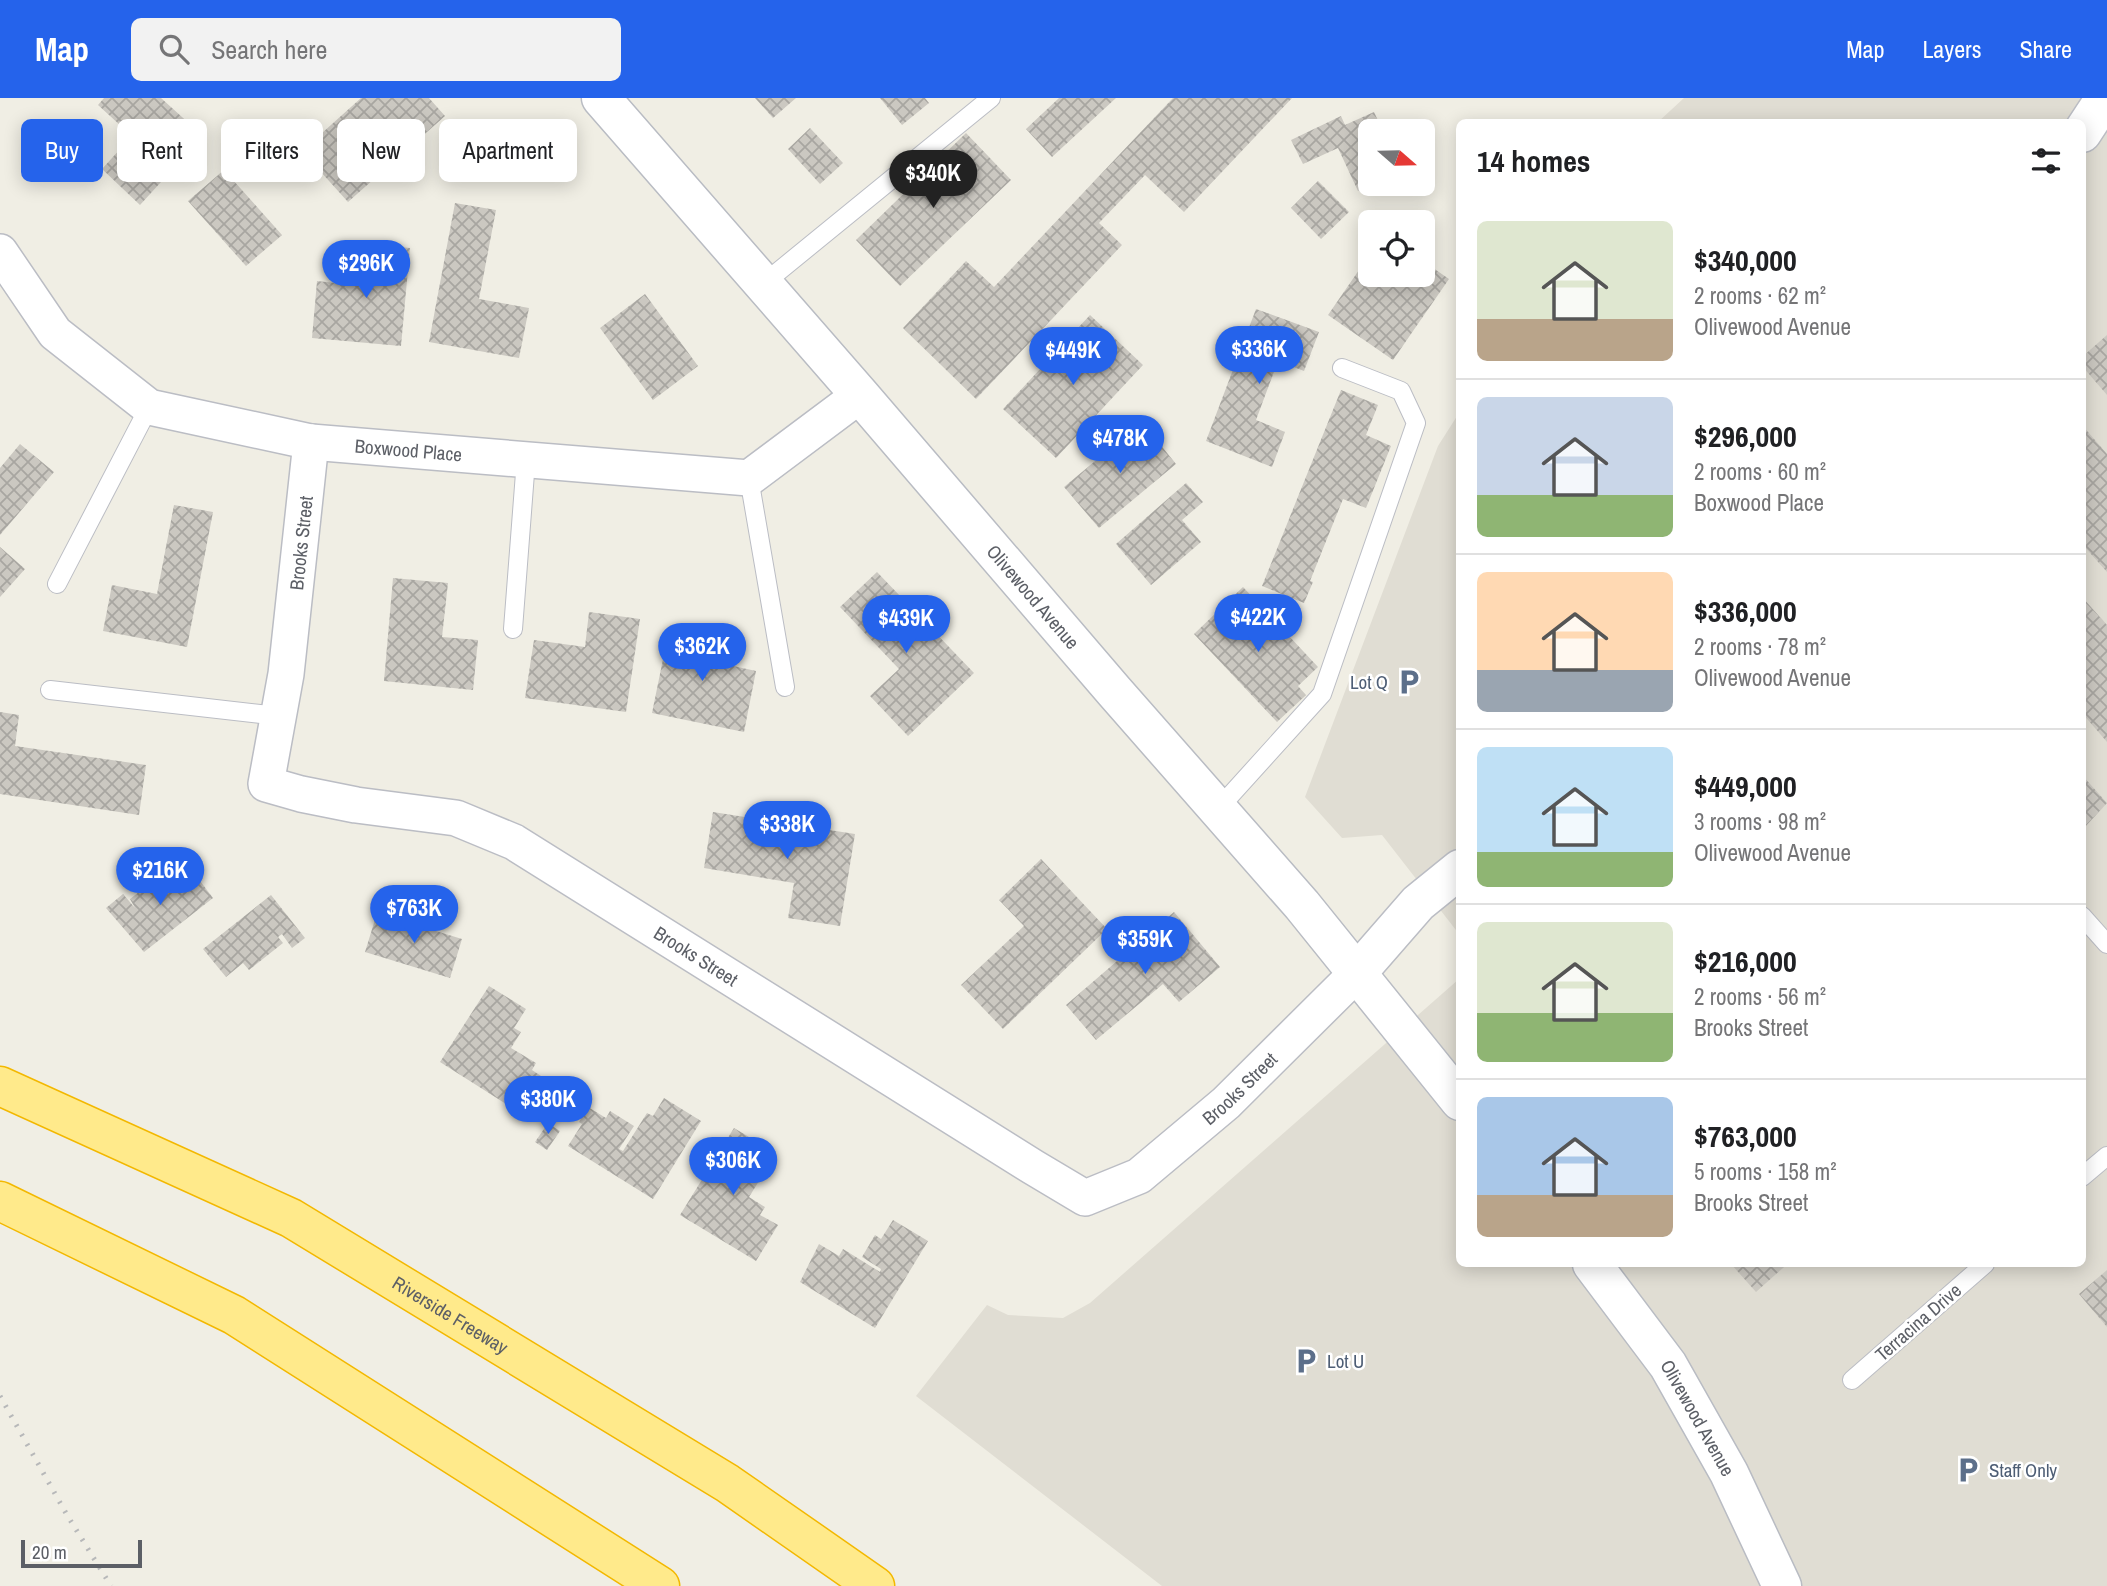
<!DOCTYPE html>
<html lang="en">
<head>
<meta charset="utf-8">
<style>
	body { margin:0; font-family:"Archivo Narrow",sans-serif; background:#f2f2f2; color:#202124; height:100vh; display:flex; flex-direction:column; font-size:26px; white-space:nowrap }
	* { box-sizing:border-box; margin:0 }
	p { font-size:23px; color:#757577 }
	.icon { flex:none; width:38px; height:38px; fill:none; stroke:currentColor; stroke-width:2; stroke-linecap:round; stroke-linejoin:round }
	.map { position:relative; flex:1; overflow:hidden }
	.sheet { position:absolute; left:1456px; top:21px; width:630px; height:1148px; display:flex; flex-direction:column; background:#fff; border-radius:10px; box-shadow:0 4px 18px #0003 }
	.sheet>* { flex:none }
	.guide { position:absolute; left:21px; top:21px; width:665px; height:63px; display:flex; gap:14px }
	.needle { width:46px; rotate:110deg }
	.controls { position:absolute; left:1358px; top:21px; display:grid; gap:14px }
	.controls a { display:grid; place-items:center; width:77px; height:77px; border-radius:10px; background:#fff; box-shadow:0 4px 18px #0003; font-size:35px }
	.scale { position:absolute; left:21px; bottom:18px; width:121px; box-sizing:border-box; padding-left:7px; border:4px solid #5c5f66; border-top:0; font-size:19px; line-height:24px; white-space:nowrap; color:#5c5f66; -webkit-text-stroke:5px #fff; paint-order:stroke }
	.price { position:absolute; translate:-50% -60px; padding:0 16px; border-radius:24px; background:#2563eb; color:#fff; font-size:23px; line-height:46px; filter:drop-shadow(0 2px 4px #0008) }
	.price::after { content:''; position:absolute; left:50%; top:42px; width:21px; height:16px; margin-left:-10px; background:inherit; clip-path:polygon(0 0,100% 0,50% 100%) }
	.price.on { background:#222; color:#fff }
	ul { padding:0; list-style:none }
	li { display:flex; align-items:center; gap:21px; height:175px; padding:0 21px }
	li+li { border-top:2px solid #e0e0e0 }
	li span { display:grid; place-items:center; flex:none; width:196px; height:140px; border-radius:10px; color:#555 }
	li>.icon { margin-inline-start:auto }
	span .icon { width:84px; height:84px; fill:#fffc; stroke-width:1 }
	li b { font-size:30px }
	h2 { display:flex; justify-content:space-between; align-items:center; height:84px; padding:0 21px; font-size:30px }
	.chip { padding:0 24px; border-radius:10px; background:#fff; box-shadow:0 4px 18px #0003; font-size:24px; line-height:63px }
	.chip.on { background:#2563eb; color:#fff }
	header { display:flex; align-items:center; gap:42px; box-sizing:border-box; height:98px; padding:0 35px; background:#2563eb; color:#fff }
	header strong { font-size:33px }
	nav { display:flex; gap:38px; margin-inline-start:auto; font-size:24px }
	.search { width:490px; height:63px; background:#f2f2f2; display:flex; align-items:center; gap:18px; box-sizing:border-box; padding:0 24px; border-radius:10px; color:#757577; font-size:26px }
	.map>svg:first-child { display:block }
	.education { fill:#e0ddd3 }
	.building { fill:url(#building-cross-hatch) }
	.lines { fill:none; stroke-linecap:round; stroke-linejoin:round }
	.service-casing { stroke:#bbbdc4; stroke-width:20 }
	.minor-casing { stroke:#bbbdc4; stroke-width:38 }
	.tertiary-casing { stroke:#bbbdc4; stroke-width:41 }
	.secondary-casing { stroke:#b9bcc3; stroke-width:41 }
	.motorway-casing { stroke:#f3b800; stroke-width:41 }
	.service { stroke:#fff; stroke-width:18 }
	.minor { stroke:#fff; stroke-width:35 }
	.tertiary { stroke:#fff; stroke-width:38 }
	.secondary { stroke:#fff; stroke-width:38 }
	.motorway { stroke:#ffea8b; stroke-width:38 }
	.rail { stroke:#b7b8b9; stroke-width:5; stroke-dasharray:2 9; stroke-linecap:butt }
	.labels { text-anchor:middle; stroke-width:5; stroke-linejoin:round; paint-order:stroke }
	.street-label { font-size:19px; fill:#5c5f66; stroke:#fff }
	.service-label { font-size:19px; fill:#4e5e75; stroke:#fff; text-anchor:start }
</style>
</head>
<body>
<header>
<strong>Map</strong>
<div class="search"><svg class="icon" aria-label="search" viewBox="0 0 24 24"><circle cx="10" cy="10" r="6"/><path d="M15 15l6 6"/></svg>Search here</div>
<nav><a>Map</a><a>Layers</a><a>Share</a></nav>
</header>
<div class="map">
<svg width="2107" height="1488" viewBox="0 0 2107 1488">
	<defs>
		<pattern id="building-cross-hatch" width="8" height="8" patternUnits="userSpaceOnUse" patternTransform="scale(1.75)"><rect width="8" height="8" fill="#cbc8c1"/><path d="M0 0l8 8M0 8l8-8" fill="none" stroke="#a8a6a1"/></pattern>
	</defs>
	<rect width="100%" height="100%" fill="#f0eee4"/>
	<!-- education -->
	<path class="education" d="M1684,0H2107V1488H1162L916,1298L987,1207L1008,1217L1063,1220L1090,1205L1459,881L1460,1166H2082V24H1658Z
		M1459,315V836L1382,737L1342,740L1305,699L1438,348Z"/>
	<!-- building -->
	<path class="building" d="M104,0H161L203,38L140,107L102,71L132,38L98,7Z
		M361,0H429L445,18L348,104L302,53Z
		M755,0H796L773,20Z
		M880,0H925L929,5L902,27Z
		M1059,0H1116L1052,59L1026,31Z
		M1173,0H1292L1184,114L1145,77L1099,125L1122,147L976,301L903,230L966,163L994,189Z
		M1374,14L1383,33H1370V87L1358,93L1338,50L1303,66L1291,42L1341,18L1345,27Z
		M810,30L843,65L820,86L788,51Z
		M966,35L1011,82L900,188L856,142Z
		M224,72L282,137L246,168L188,103Z
		M1318,83L1349,114L1321,141L1291,110Z
		M455,105L496,112L479,201L529,210L519,260L429,244Z
		M359,145L410,150L401,248L312,240L317,183L354,187Z
		M1370,156V177H1423V163L1449,181L1393,262L1328,217Z
		M645,196L698,268L653,302L600,230Z
		M1256,211L1319,234L1304,273L1278,263L1256,322L1285,334L1272,369L1206,343Z
		M1090,217L1143,267L1056,360L1003,311Z
		M2107,237V297L2082,268V259Z
		M1341,292L1378,307L1366,337L1391,348L1366,410L1343,401L1310,483L1313,484L1304,505L1262,488Z
		M1142,324L1176,366L1099,430L1064,389Z
		M2082,327L2107,356V474L2082,446Z
		M20,346L54,374L0,437V370Z
		M1186,385L1203,404L1182,422L1201,444L1151,487L1116,446Z
		M174,407L213,414L187,549L103,533L112,487L157,496Z
		M0,449L25,471L0,499Z
		M877,474L974,575L908,638L870,598L899,571L840,509Z
		M393,480L448,485L442,539L478,542L473,592L384,583Z
		M1243,489L1318,569L1298,588L1306,597L1277,624L1194,536Z
		M2082,499L2107,527V644L2082,615Z
		M589,514L640,521L626,614L525,600L534,542L585,549Z
		M670,527L720,537L715,564L756,573L744,634L652,615Z
		M0,614L19,617L15,648L146,667L139,717L0,696Z
		M2082,677L2107,705L2084,730L2082,728Z
		M713,714L855,736L840,828L788,820L794,785L704,770Z
		M1041,761L1107,831L1003,931L961,887L1024,828L999,802Z
		M188,767L213,800L144,854L106,810L123,796L135,810L130,801L166,773L171,779Z
		M271,797L305,840L292,850L282,836L278,839L283,845L249,872L243,865L226,879L203,851Z
		M1174,814L1220,869L1179,904L1163,886L1096,942L1066,907Z
		M377,815L462,841L450,880L365,854Z
		M489,888L526,911L514,930L521,934L511,950L536,965L532,972L550,984L528,1020L440,964Z
		M664,1000L701,1023L653,1101L568,1048L582,1026L579,1024L588,1009L606,1020L610,1013L634,1028L619,1051L623,1053L647,1015L653,1018Z
		M548,1025L560,1033L547,1052L535,1044Z
		M734,1030L769,1051L757,1071L764,1075L749,1099L765,1109L760,1117L778,1127L756,1163L680,1117Z
		M893,1122L928,1143L875,1230L800,1184L819,1146L839,1158L843,1151L880,1174L881,1171L862,1159L875,1137L881,1141Z
		M1731,1166H1785L1786,1167L1756,1194Z
		M2107,1172V1229L2079,1196Z"/>
	<g class="lines">
		<!-- service casing -->
		<g class="service-casing">
			<path id="service" d="M763,186L991,0
				M749,380L785,589
				M57,486L149,309
				M513,531L526,362
				M50,592L278,618
				M1218,711L1322,596L1416,325L1401,293L1342,270
				M2082,818L2107,846
				M2082,1079L2107,1058
				M1852,1282L1985,1166"/>
		</g>
		<!-- minor casing -->
		<g class="minor-casing">
			<g id="minor">
				<path id="s1" d="M0,154L55,235L149,309L311,344L749,380L860,297"/>
				<path id="s2" d="M311,344L286,576L266,686L301,696L356,707L456,720L514,744L1033,1069L1085,1100L1139,1078L1226,1005L1357,875"/>
			</g>
		</g>
		<!-- tertiary casing -->
		<g class="tertiary-casing">
			<path id="tertiary" d="M2082,35L2105,0
				M1357,875L1418,805L1460,771"/>
		</g>
		<!-- secondary casing -->
		<g class="secondary-casing">
			<g id="secondary">
				<path id="s3" d="M601,0L860,297L1114,593L1302,807L1460,1003"/>
				<path id="s4" d="M1592,1166L1668,1267L1729,1375L1782,1488"/>
			</g>
		</g>
		<!-- motorway casing -->
		<g class="motorway-casing">
			<g id="motorway">
				<path id="s5" d="M0,988L291,1120L727,1385L875,1488"/>
				<path d="M0,1103L234,1217L660,1488"/>
			</g>
		</g>
		<!-- service -->
		<use href="#service" class="service"/>
		<!-- minor -->
		<use href="#minor" class="minor"/>
		<!-- tertiary -->
		<use href="#tertiary" class="tertiary"/>
		<!-- secondary -->
		<use href="#secondary" class="secondary"/>
		<!-- motorway -->
		<use href="#motorway" class="motorway"/>
		<!-- rail -->
		<path class="rail" d="M0,1298L67,1417L111,1488"/>
	</g>
	<!-- icons -->
	<defs>
		<g id="parking-bare" transform="scale(2.1)"><path d="M-3.5-5.5H1a3.5 3.5 0 0 1 0 7H-1V5.5H-3.5ZM-1-3.4V-.6H.8a1.4 1.4 0 0 0 0-2.8Z" fill="#5c6f8a" stroke="#fff" stroke-width="2.5" paint-order="stroke"/></g>
	</defs>
	<g fill-rule="evenodd">
		<use href="#parking-bare" x="1409" y="584"/>
		<use href="#parking-bare" x="1306" y="1263"/>
		<use href="#parking-bare" x="1968" y="1372"/>
	</g>
	<g class="labels">
		<!-- street labels -->
		<g class="street-label">
			<text dy="7" stroke="none"><textPath href="#s1" startOffset="481">Boxwood Place</textPath></text>
			<text transform="translate(301 445) rotate(-84)" y="7">Brooks Street</text>
			<text dy="7" stroke="none"><textPath href="#s3" startOffset="660">Olivewood Avenue</textPath></text>
			<text dy="7" stroke="none"><textPath href="#s2" startOffset="816">Brooks Street</textPath></text>
			<text dy="7" stroke="none"><textPath href="#s2" startOffset="1466">Brooks Street</textPath></text>
			<text dy="7" stroke="none"><textPath href="#s5" startOffset="506">Riverside Freeway</textPath></text>
			<text transform="translate(1918 1224) rotate(-41)" y="7">Terracina Drive</text>
			<text dy="7" stroke="none"><textPath href="#s4" startOffset="187">Olivewood Avenue</textPath></text>
		</g>
		<!-- service labels -->
		<g class="service-label">
			<text x="1388" y="591" text-anchor="end">Lot Q</text>
			<text x="1327" y="1270">Lot U</text>
			<text x="1989" y="1379">Staff Only</text>
		</g>
	</g>
</svg>
<div class="controls">
<a><svg class="needle" viewBox="-14 -14 28 28"><path d="M0-13l5 13h-10z" fill="#e53935"/><path d="M0 13l5-13h-10z" fill="#757577"/></svg></a>
<a><svg class="icon" aria-label="locate" viewBox="0 0 24 24"><circle cx="12" cy="12" r="6"/><path d="M12 2v4M12 18v4M2 12h4M18 12h4"/></svg></a>
</div>
<div class="scale">20 m</div>
<b class="price on" style="left:933px;top:112px">$340K</b>
<b class="price" style="left:366px;top:202px">$296K</b>
<b class="price" style="left:1259px;top:288px">$336K</b>
<b class="price" style="left:1073px;top:289px">$449K</b>
<b class="price" style="left:1120px;top:377px">$478K</b>
<b class="price" style="left:1258px;top:556px">$422K</b>
<b class="price" style="left:906px;top:557px">$439K</b>
<b class="price" style="left:702px;top:585px">$362K</b>
<b class="price" style="left:787px;top:763px">$338K</b>
<b class="price" style="left:160px;top:809px">$216K</b>
<b class="price" style="left:414px;top:847px">$763K</b>
<b class="price" style="left:1145px;top:878px">$359K</b>
<b class="price" style="left:548px;top:1038px">$380K</b>
<b class="price" style="left:733px;top:1099px">$306K</b>
<div class="guide">
<a class="chip on">Buy</a>
<a class="chip">Rent</a>
<a class="chip">Filters</a>
<a class="chip">New</a>
<a class="chip">Apartment</a>
</div>
<section class="sheet">
<h2>14 homes<svg class="icon" aria-label="filters" viewBox="0 0 24 24"><path d="M4 7h16M4 17h16"/><circle cx="9" cy="7" r="2"/><circle cx="15" cy="17" r="2"/></svg></h2>
<ul>
<li><span style="background:linear-gradient(#dfe7d0 70%,#b9a48a 0)"><svg class="icon" aria-label="home" viewBox="0 0 24 24"><path d="M3 11l9-7 9 7M6 9v11h12V9"/></svg></span><div><b>$340,000</b><p>2 rooms · 62 m²</p><p>Olivewood Avenue</p></div></li>
<li><span style="background:linear-gradient(#c9d6e8 70%,#8fb573 0)"><svg class="icon" aria-label="home" viewBox="0 0 24 24"><path d="M3 11l9-7 9 7M6 9v11h12V9"/></svg></span><div><b>$296,000</b><p>2 rooms · 60 m²</p><p>Boxwood Place</p></div></li>
<li><span style="background:linear-gradient(#ffd9b3 70%,#9aa5b1 0)"><svg class="icon" aria-label="home" viewBox="0 0 24 24"><path d="M3 11l9-7 9 7M6 9v11h12V9"/></svg></span><div><b>$336,000</b><p>2 rooms · 78 m²</p><p>Olivewood Avenue</p></div></li>
<li><span style="background:linear-gradient(#bfe0f5 75%,#8fb573 0)"><svg class="icon" aria-label="home" viewBox="0 0 24 24"><path d="M3 11l9-7 9 7M6 9v11h12V9"/></svg></span><div><b>$449,000</b><p>3 rooms · 98 m²</p><p>Olivewood Avenue</p></div></li>
<li><span style="background:linear-gradient(#dfe7d0 65%,#8fb573 0)"><svg class="icon" aria-label="home" viewBox="0 0 24 24"><path d="M3 11l9-7 9 7M6 9v11h12V9"/></svg></span><div><b>$216,000</b><p>2 rooms · 56 m²</p><p>Brooks Street</p></div></li>
<li><span style="background:linear-gradient(#a9c7e8 70%,#b9a48a 0)"><svg class="icon" aria-label="home" viewBox="0 0 24 24"><path d="M3 11l9-7 9 7M6 9v11h12V9"/></svg></span><div><b>$763,000</b><p>5 rooms · 158 m²</p><p>Brooks Street</p></div></li>
</ul>
</section>
</div>
</body>
</html>
